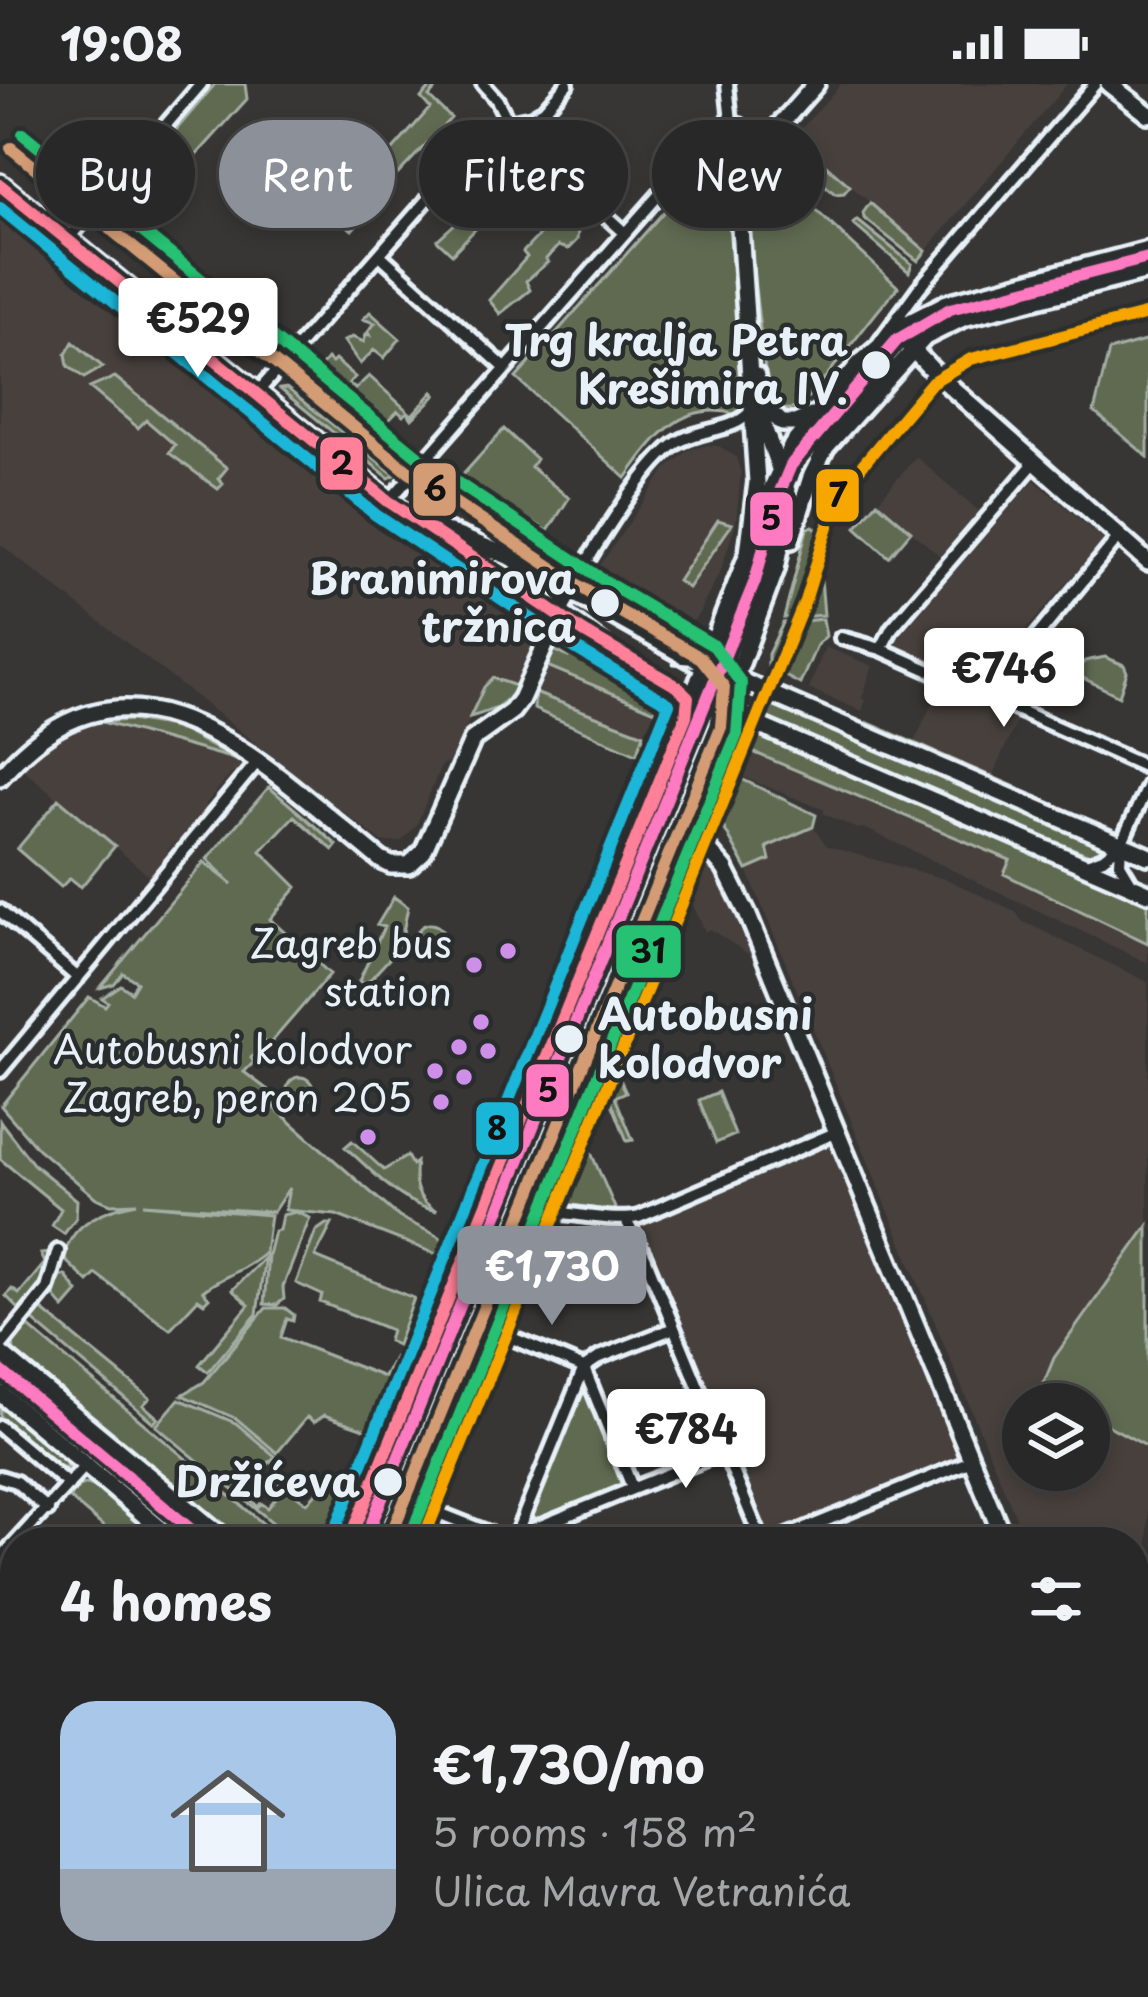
<!DOCTYPE html>
<html lang="en">
<head>
<meta charset="utf-8">
<style>
	body { margin:0; font-family:"Playpen Sans",sans-serif; background:#313030; color:#f1f3f6; height:100vh; display:flex; flex-direction:column; font-size:45px; white-space:nowrap }
	* { box-sizing:border-box; margin:0 }
	p { font-size:39px; color:#a5a6a8 }
	.icon { flex:none; width:66px; height:66px; fill:none; stroke:currentColor; stroke-width:2; stroke-linecap:round; stroke-linejoin:round }
	.map { position:relative; flex:1; overflow:hidden }
	.side { position:absolute; left:0px; top:1443px; width:1149px; height:471px; display:flex; flex-direction:column; background:#292828; border-radius:48px 48px 0 0; box-shadow:0 6px 18px #0003,0 0 0 3px #454445 }
	.side>* { flex:none }
	.top-card { position:absolute; left:36px; top:36px; width:1077px; height:108px; display:flex; gap:24px }
	.fabs { position:absolute; left:1002px; top:1299px; display:grid; gap:24px }
	.fabs a { display:grid; place-items:center; width:108px; height:108px; border-radius:50%; background:#292828; box-shadow:0 6px 18px #0003,0 0 0 3px #454445; font-size:60px }
	.price { position:absolute; translate:-50% -102px; padding:0 27px; border-radius:12px; background:#fff; color:#222; font-size:39px; line-height:78px; filter:drop-shadow(0 3px 6px #0008) }
	.price::after { content:''; position:absolute; left:50%; top:72px; width:36px; height:27px; margin-left:-18px; background:inherit; clip-path:polygon(0 0,100% 0,50% 100%) }
	.price.current { background:#8c9099; color:#fff }
	ul { padding:0; list-style:none }
	li { display:flex; align-items:center; gap:36px; height:300px; padding:0 60px }
	li+li { border-top:3px solid #454445 }
	li span { display:grid; place-items:center; flex:none; width:336px; height:240px; border-radius:36px; color:#555 }
	li>.icon { margin-inline-start:auto }
	span .icon { width:144px; height:144px; fill:#fffc; stroke-width:1 }
	li b { font-size:51px }
	h2 { display:flex; justify-content:space-between; align-items:center; height:144px; padding:0 60px; font-size:51px }
	.pill { padding:0 42px; border-radius:54px; background:#292828; box-shadow:0 6px 18px #0003,0 0 0 3px #454445; font-size:42px; line-height:108px }
	.pill.current { background:#8c9099; color:#fff }
	.status { display:flex; justify-content:space-between; align-items:center; height:84px; padding:0 60px; background:#292828; direction:ltr }
	.status svg { height:33px; fill:currentColor }
	.map>svg:first-child { display:block }
	.built { fill:#46403d }
	.green { fill:#616b51; stroke:#a4aea4; stroke-width:3 }
	.lines { fill:none; stroke-linecap:round; stroke-linejoin:round }
	.stream { stroke:#879da3; stroke-width:3 }
	.street-casing { stroke:#e8f1f8; stroke-width:20 }
	.secondary-casing { stroke:#e8f1f8; stroke-width:24 }
	.street { stroke:#2a2d2e; stroke-width:10 }
	.secondary { stroke:#2a2d2e; stroke-width:15 }
	.tram { stroke:#e8f1f8; stroke-width:3 }
	.tram-1-casing { stroke:#2a2d2e; stroke-width:21 }
	.tram-2-casing { stroke:#2a2d2e; stroke-width:21 }
	.tram-3-casing { stroke:#2a2d2e; stroke-width:21 }
	.tram-4-casing { stroke:#2a2d2e; stroke-width:21 }
	.tram-5-casing { stroke:#2a2d2e; stroke-width:21 }
	.tram-6-casing { stroke:#2a2d2e; stroke-width:21 }
	.tram-1 { stroke:#fe7ac1; stroke-width:12 }
	.tram-2 { stroke:#ff8098; stroke-width:12 }
	.tram-3 { stroke:#d39c74; stroke-width:12 }
	.tram-4 { stroke:#1ab6d8; stroke-width:12 }
	.tram-5 { stroke:#26c172; stroke-width:12 }
	.tram-6 { stroke:#f7a600; stroke-width:12 }
	.stop-dot { fill:#e8f1f8; stroke:#2a2d2e; stroke-width:4.5 }
	.bus-dot { fill:#ce8fe9; stroke:#2a2d2e; stroke-width:4.5 }
	.labels { text-anchor:middle; stroke-width:9; stroke-linejoin:round; paint-order:stroke }
	.bus-label { font-size:39px; fill:#e8f1f8; stroke:#2a2d2e; text-anchor:end }
	.stop-label { font-size:42px; font-weight:bold; fill:#e8f1f8; stroke:#2a2d2e; text-anchor:end }
	.line-badge { stroke:#2a2d2e; stroke-width:4.5 }
	.pale-badge-label { font-size:33px; text-anchor:middle; font-weight:bold; fill:#111 }
</style>
</head>
<body>
<div class="status"><b>19:08</b><svg viewBox="0 0 49 12"><path d="M0 12V9h3v3zM5 12V6h3v6zM10 12V3h3v9zM15 12V0h3v12zM26 1h20v11H26zM47 4h2v5h-2z"/></svg></div>
<div class="map">
<svg width="1148" height="1913" viewBox="0 0 1148 1913">
	<rect width="100%" height="100%" fill="#373635"/>
	<filter id="ink" filterUnits="userSpaceOnUse"><feTurbulence type="fractalNoise" baseFrequency=".00833" numOctaves="2"/><feDisplacementMap in="SourceGraphic" scale="24" xChannelSelector="R" yChannelSelector="G"/><feConvolveMatrix kernelMatrix="1 2 1 2 8 2 1 2 1" color-interpolation-filters="sRGB"/></filter>
	<g filter="url(#ink)">
		<!-- built -->
		<path class="built" d="M841,0H1067L926,167L794,53Z
			M0,108L398,438L514,509L534,530L537,552L516,602L493,594L484,603L450,679L442,680L416,742L401,758H382L0,460Z
			M708,361L719,362L736,373L741,389L736,438L721,486L698,531L676,557L597,508L601,501L592,493L666,385L689,366Z
			M916,373L979,427L940,472L877,418Z
			M1034,396L1104,456L980,599L899,567L896,555Z
			M825,563L873,582L862,614L866,616L862,627L809,605Z
			M547,582L655,627L644,650L535,609Z
			M941,599L994,621L995,627L1017,637L990,697L912,663Z
			M97,632L173,635L243,672V688L239,694L232,689L205,721L210,727L167,767L172,773L154,796L18,681L34,665Z
			M741,663L1011,777L1004,789L1148,859V879L864,744L857,745L824,730V726L731,688Z
			M813,743L827,762L948,796L1015,827L1022,837L1148,898V1142L1054,1275L1041,1306L1067,1320H1023V1386H1089V1331L1148,1363V1511L1134,1517V1458H1026L747,786L770,776L766,763Z
			M690,758L719,783L757,868L751,872L710,845L705,848L693,821L677,819L660,828Z
			M831,1059L962,1371L769,1456L635,1140Z
			M1148,1538V1775L1134,1741V1544Z
			M15,1745V1899H172L167,1913H0V1763Z
			M1134,1806L1148,1841V1913H1023L1015,1899H1134Z
			M268,1899H410L424,1910L265,1913Z
			M789,1899H974L990,1913H806Z"/>
		<!-- green -->
		<path class="green" d="M215,0H245L247,15L193,75L170,53Z
			M432,2L436,5L429,13L451,34L398,90L384,76L430,24L421,14Z
			M794,53L850,102L844,109L835,110L790,71Z
			M710,85L728,98L743,321L735,330C681,315 653,356 626,394L516,294L701,86Z
			M773,86L898,203C863,242 835,286 799,324L774,327L768,312L743,104L751,88Z
			M383,104L386,108L352,146L331,129L351,107L363,118Z
			M870,119L926,167L918,177L864,134L863,129Z
			M475,125L486,134L452,170L437,156L458,137L462,139Z
			M542,130L561,147L569,139L578,147L577,156L568,165L558,162L546,175L548,178L526,197L530,206L500,230L489,216L527,173L523,168L539,151L530,143Z
			M857,136L912,180L909,188L853,140Z
			M370,228L400,255L384,274L374,266L360,280L344,257L352,253L364,258L366,250L370,251L368,248L375,239L363,235Z
			M1148,256V373L1094,328L1109,267Z
			M73,258L103,283L84,294L68,282L66,270Z
			M327,275L332,279L335,276L355,293L349,299L355,305L369,292L412,331L433,308L436,311L412,335L407,328L403,332L398,327L379,346L346,318L340,321L347,314L342,309L335,316L338,309L335,306L328,310L334,303L330,299L323,306L317,297L310,296Z
			M115,293L227,384L218,395L223,400L218,405L169,369L175,361L146,336L138,344L90,304Z
			M287,304L395,391L389,394L280,305Z
			M504,345L536,375L531,383L569,414L548,447L460,394Z
			M877,418L911,447L889,473L856,443Z
			M718,436L732,440L688,504L678,497Z
			M813,442L817,445L824,531L784,534L807,445Z
			M823,535L826,552L817,561L800,600L768,583V570L783,539Z
			M566,555L652,610L657,617L655,627L547,582L554,566L568,573L573,563L565,559Z
			M1105,573L1124,581L1127,588L1119,612L1073,589L1085,577Z
			M493,594L516,602C508,621 489,628 470,633L484,603Z
			M535,609L644,650L637,670L534,625Z
			M770,621L897,670L1100,759L1102,764L1096,771L1087,770L968,724L763,635Z
			M131,636L178,644L234,675L102,638Z
			M866,638L1011,701L1003,702Z
			M757,649L1148,817V859L1004,790L1010,776L741,663Z
			M731,690L816,731L813,743L767,763L770,776L747,786L718,733L717,723Z
			M646,702L649,704L613,791L615,771L642,705Z
			M269,703L337,761L333,766L294,732L261,767L297,803L270,835L330,890L269,961L265,958L251,974L254,978L244,988L268,1006L276,1025L399,1133L440,1153L443,1160L436,1170L336,1131L285,1126L289,1104L273,1128L143,1120L270,1131L265,1169C245,1187 223,1191 203,1207L209,1214L204,1219L198,1215L170,1245L96,1190L88,1198L64,1175C69,1138 108,1124 137,1119L111,1120L96,1114L38,1065L1,1022L89,913L105,922L108,918L102,914L121,901L131,908L137,898L123,889L114,900L100,904L204,778L232,800L207,775Z
			M59,715L115,762L81,803L70,794L61,803L17,765Z
			M602,789V816L573,880L569,873Z
			M394,813L408,823L400,863L365,901L359,897L384,843L377,841Z
			M416 854a14 14 0 1 1 28 0a14 14 0 1 1-28 0Z
			M603,975L612,978L626,1008L615,1013L633,1056L627,1057L612,1019Z
			M287 1006a13 13 0 1 1 26 0a13 13 0 1 1-26 0Z
			M718,1008L735,1051L716,1059L699,1016Z
			M0,1037L33,1080L77,1116L76,1134L64,1150L52,1142L61,1125L0,1075Z
			M582,1048L615,1124L612,1127L554,1118Z
			M352,1057L384,1086L407,1072L412,1081L416,1078C413,1100 416,1116 437,1127C401,1121 372,1086 345,1063Z
			M296,1128L310,1134L283,1203L284,1215L277,1221L264,1220L268,1171L274,1147L279,1146L282,1131Z
			M326,1140H332L315,1173L414,1214L397,1261L388,1257L391,1246L320,1218L322,1211L296,1199L316,1147Z
			M1148,1142V1363L1089,1331V1320H1067L1041,1306L1054,1274Z
			M51,1169L39,1206L22,1228L6,1212L12,1205L19,1210L45,1179L41,1170Z
			M265,1173L257,1230L208,1288L199,1281L249,1221L232,1206Z
			M440,1185C441,1188 443,1191 443,1194C444,1211 385,1334 374,1344Z
			M65,1191L78,1208L64,1224C54,1214 49,1207 56,1194Z
			M266,1224H285L294,1231L293,1237L287,1235L281,1253L384,1293L395,1272L367,1346L324,1331L314,1338L307,1333L277,1369L237,1335L182,1311L204,1298Z
			M41,1225L150,1314L143,1321L158,1334L154,1339L31,1235Z
			M25,1242L29,1243L285,1458H243L14,1268L13,1256Z
			M585,1304L623,1401L541,1434L528,1435L580,1305Z
			M179,1315L236,1339L275,1372L244,1409L258,1423L261,1419L268,1424L282,1406L277,1401L281,1400L307,1419L334,1390L346,1399L321,1458H296L156,1342Z
			M0,1321L64,1375L68,1385L55,1380L0,1334Z
			M88,1400L106,1409L161,1458H122L69,1414L81,1401Z
			M15,1487V1564L3,1553L0,1555V1505Z
			M12,1575L15,1578V1745L0,1764V1579L5,1583Z
			M410,1899H675L692,1913H429Z
			M985,1899H1078L1070,1903L1073,1913H990L980,1904Z"/>
		<g class="lines">
			<!-- stream -->
			<path class="stream" d="M1040,1899L1044,1911"/>
			<!-- street casing -->
			<g class="street-casing">
				<path id="street" d="M483,0L497,16L514,49L625,149
					M727,0L731,38
					M747,78C719,85 697,60 724,40L740,41L751,54L752,70
					M68,155L201,0
					M380,171L505,284
					M879,259L919,204L1095,0
					M256,310L493,41L532,33L544,26L567,0
					M389,417L695,70L711,62
					M570,506C592,468 641,385 675,360C698,344 734,348 751,327
					M841,554L881,565L1148,684
					M881,565L892,544L1035,378
					M988,612L1119,453
					M1121,760L1148,701
					M1084,781L1103,774L1121,760L1120,780L1132,800
					M0,827L78,894
					M0,987L259,676
					M518,1130C542,1119 604,1141 639,1133L837,1048
					M626,1136L645,1173L762,1458
					M493,1246L584,1284
					M0,1263L47,1205L58,1167
					M584,1284L632,1403
					M584,1284L600,1273L674,1244
					M0,1343L69,1401
					M0,1393L16,1398L48,1426
					M421,1422L489,1449L500,1458
					M516,1451L584,1284
					M407,1458L534,1146
					M502,1458L723,1368
					M773,1458L971,1377
					M0,1475L86,1381
					M1134,1532L1148,1527"/>
			</g>
			<!-- secondary casing -->
			<g class="secondary-casing">
				<path id="secondary" d="M1109,0L1148,30
					M0,99L414,436L534,509L631,582L700,616L1148,809
					M895,247L934,288L1148,478
					M761,319L782,339H795L811,332
					M762,424L792,361L859,280L906,240L947,219L1148,166
					M440,445L508,472L692,576L1148,772
					M791,456L811,393L826,363L925,253L963,234L1148,187
					M0,693C133,537 267,685 381,776L391,781H409L423,768L473,655L512,627L521,615L570,506
					M687,735L728,656L737,627
					M685,739L725,785L747,829L1005,1458
					M0,1269L229,1458
					M0,1309L176,1458
					M347,1458L641,744L748,469L757,398L737,98L747,78L816,0
					M385,1458L717,644L776,485L790,415L765,346L756,292
					M1134,1782L1148,1816
					M706,1899L723,1913
					M758,1899L774,1913
					M204,1913L209,1899
					M235,1913L239,1899"/>
			</g>
			<!-- street -->
			<use href="#street" class="street"/>
			<!-- secondary -->
			<use href="#secondary" class="secondary"/>
			<!-- tram -->
			<path class="tram" d="M673,580L703,582L728,562"/>
			<!-- tram-1 casing -->
			<g class="tram-1-casing">
				<path id="tram-1" d="M0,1286L206,1458
					M364,1458L755,497L776,417L791,381L897,256L950,225L1148,174"/>
			</g>
			<!-- tram-2 casing -->
			<g class="tram-2-casing">
				<path id="tram-2" d="M0,101L388,417L585,549L678,603L688,613L686,632L352,1451"/>
			</g>
			<!-- tram-3 casing -->
			<g class="tram-3-casing">
				<path id="tram-3" d="M11,64L410,389L605,519L701,574L724,603L721,643L388,1458"/>
			</g>
			<!-- tram-4 casing -->
			<g class="tram-4-casing">
				<path id="tram-4" d="M0,124L376,431L575,564L669,620L336,1444"/>
			</g>
			<!-- tram-5 casing -->
			<g class="tram-5-casing">
				<path id="tram-5" d="M23,50L420,374L614,503L714,562L741,599L737,650L408,1458"/>
			</g>
			<!-- tram-6 casing -->
			<g class="tram-6-casing">
				<path id="tram-6" d="M422,1458L805,517L838,410L932,298L971,275L1148,230"/>
			</g>
			<!-- tram-1 -->
			<use href="#tram-1" class="tram-1"/>
			<!-- tram-2 -->
			<use href="#tram-2" class="tram-2"/>
			<!-- tram-3 -->
			<use href="#tram-3" class="tram-3"/>
			<!-- tram-4 -->
			<use href="#tram-4" class="tram-4"/>
			<!-- tram-5 -->
			<use href="#tram-5" class="tram-5"/>
			<!-- tram-6 -->
			<use href="#tram-6" class="tram-6"/>
		</g>
	</g>
	<!-- markers -->
	<g class="stop-dot">
		<circle cx="876" cy="281" r="16"/>
		<circle cx="605" cy="519" r="16"/>
		<circle cx="569" cy="955" r="16"/>
		<circle cx="388" cy="1398" r="16"/>
	</g>
	<g class="bus-dot">
		<circle cx="508" cy="867" r="10"/>
		<circle cx="474" cy="881" r="10"/>
		<circle cx="481" cy="938" r="10"/>
		<circle cx="459" cy="963" r="10"/>
		<circle cx="488" cy="967" r="10"/>
		<circle cx="435" cy="987" r="10"/>
		<circle cx="464" cy="993" r="10"/>
		<circle cx="441" cy="1018" r="10"/>
		<circle cx="368" cy="1053" r="10"/>
	</g>
	<g class="labels">
		<!-- bus labels -->
		<g class="bus-label">
			<text x="452" y="874">Zagreb bus<tspan x="452" dy="48">station</tspan></text>
			<text x="412" y="980">Autobusni kolodvor<tspan x="412" dy="48">Zagreb, peron 205</tspan></text>
		</g>
		<!-- stop labels -->
		<g class="stop-label">
			<text x="848" y="272">Trg kralja Petra<tspan x="848" dy="48">Krešimira IV.</tspan></text>
			<text x="576" y="510">Branimirova<tspan x="576" dy="48">tržnica</tspan></text>
			<text x="598" y="946" text-anchor="start">Autobusni<tspan x="598" dy="48">kolodvor</tspan></text>
			<text x="360" y="1413">Držićeva</text>
		</g>
	</g>
	<g class="line-badge">
		<rect x="318" y="351" width="47" height="57" rx="12" fill="#ff8098"/>
		<rect x="411" y="377" width="47" height="57" rx="12" fill="#d39c74"/>
		<rect x="814" y="383" width="47" height="57" rx="12" fill="#f7a600"/>
		<rect x="748" y="406" width="47" height="58" rx="12" fill="#fe7ac1"/>
		<rect x="614" y="839" width="69" height="57" rx="12" fill="#26c172"/>
		<rect x="524" y="978" width="47" height="57" rx="12" fill="#fe7ac1"/>
		<rect x="474" y="1016" width="47" height="57" rx="12" fill="#1ab6d8"/>
	</g>
	<g class="pale-badge-label">
		<text x="342" y="391">2</text>
		<text x="435" y="417">6</text>
		<text x="838" y="423">7</text>
		<text x="771" y="446">5</text>
		<text x="648" y="879">31</text>
		<text x="548" y="1018">5</text>
		<text x="497" y="1056">8</text>
	</g>
</svg>
<div class="fabs">
<a><svg class="icon" aria-label="layers" viewBox="0 0 24 24"><path d="M12 4l9 5-9 5-9-5zM3 14l9 5 9-5"/></svg></a>
</div>
<b class="price" style="left:198px;top:296px">€529</b>
<b class="price" style="left:1004px;top:646px">€746</b>
<b class="price current" style="left:552px;top:1244px">€1,730</b>
<b class="price" style="left:686px;top:1407px">€784</b>
<div class="top-card">
<a class="pill">Buy</a>
<a class="pill current">Rent</a>
<a class="pill">Filters</a>
<a class="pill">New</a>
</div>
<section class="side">
<h2>4 homes<svg class="icon" aria-label="filters" viewBox="0 0 24 24"><path d="M4 7h16M4 17h16"/><circle cx="9" cy="7" r="2"/><circle cx="15" cy="17" r="2"/></svg></h2>
<ul>
<li><span style="background:linear-gradient(#a9c7e8 70%,#9aa5b1 0)"><svg class="icon" aria-label="home" viewBox="0 0 24 24"><path d="M3 11l9-7 9 7M6 9v11h12V9"/></svg></span><div><b>€1,730/mo</b><p>5 rooms · 158 m²</p><p>Ulica Mavra Vetranića</p></div></li>
</ul>
</section>
</div>
</body>
</html>
